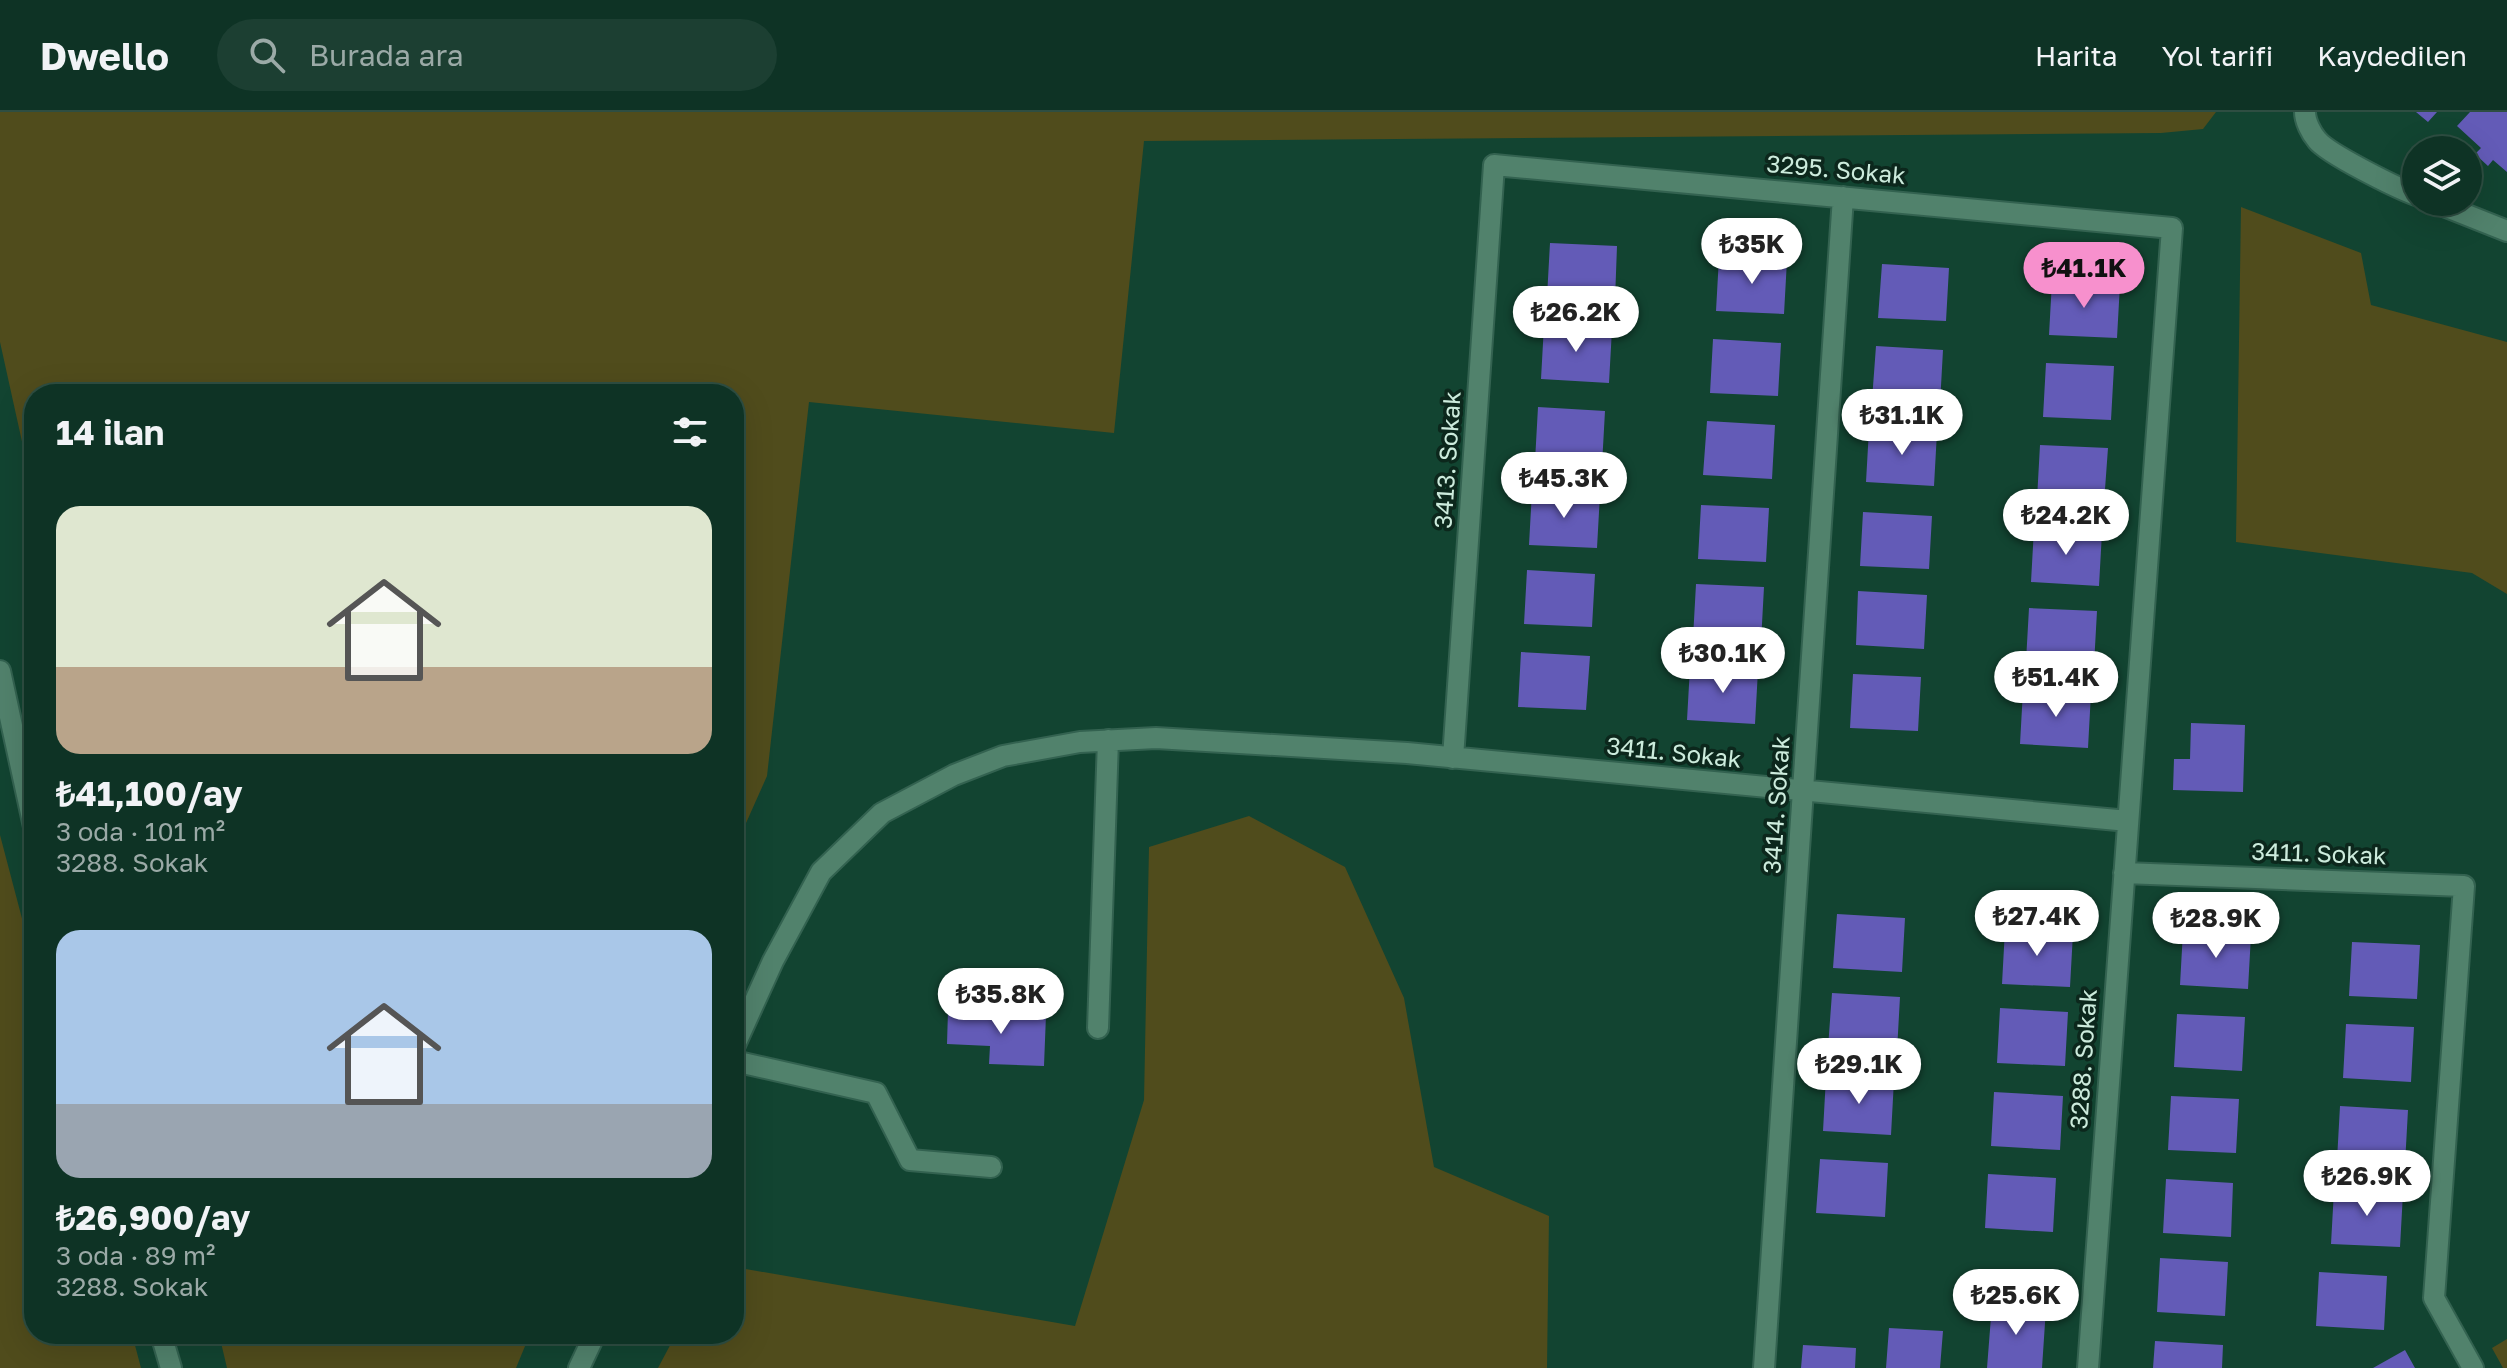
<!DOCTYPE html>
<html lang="tr">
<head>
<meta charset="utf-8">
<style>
	body { margin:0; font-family:"Golos Text",sans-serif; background:#1c3f32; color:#f1f3f6; height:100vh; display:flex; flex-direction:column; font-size:30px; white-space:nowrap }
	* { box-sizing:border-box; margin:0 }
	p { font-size:26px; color:#9baaa7 }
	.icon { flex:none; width:44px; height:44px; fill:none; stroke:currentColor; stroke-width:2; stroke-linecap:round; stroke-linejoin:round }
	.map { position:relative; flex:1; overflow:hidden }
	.details { position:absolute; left:24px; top:272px; width:720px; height:960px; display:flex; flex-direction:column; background:#0e3325; border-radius:32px; box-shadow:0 8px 32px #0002,0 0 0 2px #2e4e42 }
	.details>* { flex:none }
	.buttons { position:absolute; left:2402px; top:24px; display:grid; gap:16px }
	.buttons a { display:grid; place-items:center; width:80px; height:80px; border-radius:50%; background:#0e3325; box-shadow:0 8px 32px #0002,0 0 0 2px #2e4e42; font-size:40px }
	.price { position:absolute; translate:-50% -68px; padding:0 18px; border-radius:28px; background:#fff; color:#222; font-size:26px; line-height:52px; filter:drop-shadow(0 2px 4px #0008) }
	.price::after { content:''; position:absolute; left:50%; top:48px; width:24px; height:18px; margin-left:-12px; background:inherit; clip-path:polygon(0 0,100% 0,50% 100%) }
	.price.active { background:#f790cd; color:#111 }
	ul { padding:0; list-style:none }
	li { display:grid; align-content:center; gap:16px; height:424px; padding:0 32px }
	li span { display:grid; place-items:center; height:248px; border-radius:24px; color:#555 }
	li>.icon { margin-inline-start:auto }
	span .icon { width:144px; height:144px; fill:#fffc; stroke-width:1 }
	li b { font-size:34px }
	h2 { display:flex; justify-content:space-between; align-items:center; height:96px; padding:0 32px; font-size:34px }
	header { display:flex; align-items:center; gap:48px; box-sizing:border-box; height:112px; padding:0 40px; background:#0e3325; border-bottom:2px solid #2e4e42 }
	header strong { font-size:38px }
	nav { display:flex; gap:44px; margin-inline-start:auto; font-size:28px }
	.search { width:560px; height:72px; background:#1c3f32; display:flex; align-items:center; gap:20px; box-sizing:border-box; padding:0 28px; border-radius:44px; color:#9baaa7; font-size:30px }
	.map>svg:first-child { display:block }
	.green { fill:#504c1c }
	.building { fill:#635bb7 }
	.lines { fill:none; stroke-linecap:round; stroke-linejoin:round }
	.minor-casing { stroke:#336250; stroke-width:24 }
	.minor { stroke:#51826c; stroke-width:20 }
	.labels { text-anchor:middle; stroke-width:7; stroke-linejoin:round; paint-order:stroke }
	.street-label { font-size:24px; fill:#ccebdc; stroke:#0c271c }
</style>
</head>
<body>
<header>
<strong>Dwello</strong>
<div class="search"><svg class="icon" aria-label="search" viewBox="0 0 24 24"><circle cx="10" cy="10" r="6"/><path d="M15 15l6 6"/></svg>Burada ara</div>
<nav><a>Harita</a><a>Yol tarifi</a><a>Kaydedilen</a></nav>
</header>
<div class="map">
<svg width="2507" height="1256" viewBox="0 0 2507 1256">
	<rect width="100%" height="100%" fill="#124431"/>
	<!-- green -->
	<path class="green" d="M0,0H2216L2203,17L2161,21L1144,29L1114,321L809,290L767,664L734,738V282H34V384L0,230Z
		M2241,95L2361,141L2371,193L2507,230V482L2472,461L2236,430Z
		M1249,704L1345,755L1404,886L1434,1055L1549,1104L1547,1256H658L676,1222H734V1155L1075,1214L1144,988L1149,735Z
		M0,723L34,852V1222H132L141,1256H0Z
		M219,1222H530L516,1256H227Z
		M2507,1227V1256H2503L2492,1236Z"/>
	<!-- building -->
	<path class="building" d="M2416,0H2437L2428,10Z
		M2470,0H2507V60L2493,48L2488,54L2475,42L2481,36L2457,14Z
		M1550,131L1617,134L1615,188L1547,185Z
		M1719,145L1787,148L1784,202L1716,199Z
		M1882,152L1949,156L1946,209L1878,206Z
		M2052,169L2120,172L2117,226L2049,223Z
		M1544,213L1612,217L1609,271L1541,267Z
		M1713,227L1781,231L1778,284L1710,281Z
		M1876,234L1943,238L1940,292L1872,288Z
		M2046,251L2114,254L2111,308L2043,305Z
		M1538,295L1605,299L1602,353L1535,349Z
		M1707,309L1775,313L1772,367L1703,363Z
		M1869,317L1937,320L1934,374L1866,370Z
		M2040,333L2108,336L2104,391L2037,387Z
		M1532,379L1600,382L1597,436L1529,433Z
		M1701,393L1769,396L1766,450L1698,447Z
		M1863,400L1932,404L1929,457L1860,454Z
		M2034,416L2102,420L2099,474L2031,470Z
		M1527,458L1595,462L1592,515L1524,512Z
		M1696,472L1764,475L1761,530L1693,526Z
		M1858,479L1927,483L1924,537L1856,533Z
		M2029,496L2097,499L2094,553L2026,549Z
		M1521,540L1590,544L1586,598L1518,595Z
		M1690,555L1758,558L1755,612L1687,608Z
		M1853,562L1921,565L1918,619L1850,616Z
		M2023,578L2091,581L2088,636L2020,632Z
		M2191,611L2245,613L2243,680L2173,678L2174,647H2190Z
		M1837,802L1905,806L1902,860L1833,856Z
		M2005,817L2073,821L2070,875L2002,872Z
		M2183,819L2251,823L2248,877L2180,873Z
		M2352,830L2420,833L2417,887L2349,884Z
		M1832,881L1900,885L1897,939L1828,936Z
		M2000,896L2068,900L2065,954L1997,951Z
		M948,899L1046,903L1044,954L989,952L990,934L947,932Z
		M2177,902L2245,905L2242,959L2174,955Z
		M2346,912L2414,915L2411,970L2343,966Z
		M1826,965L1894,968L1891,1023L1823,1019Z
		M1994,980L2063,984L2060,1038L1991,1034Z
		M2171,984L2239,987L2236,1041L2168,1038Z
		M2340,994L2408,998L2405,1052L2337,1048Z
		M1820,1047L1888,1051L1885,1105L1816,1101Z
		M1988,1062L2056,1066L2053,1120L1985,1116Z
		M2166,1067L2233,1071L2231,1125L2163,1121Z
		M2334,1078L2403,1081L2400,1135L2331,1132Z
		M2160,1146L2228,1150L2225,1204L2157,1200Z
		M2319,1160L2387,1164L2384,1218L2316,1214Z
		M1992,1192L2046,1196L2042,1256H1987Z
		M1889,1216L1943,1219L1940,1256H1886Z
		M2155,1229L2223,1233L2222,1256H2153Z
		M1803,1233L1856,1236L1855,1256H1801Z
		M2405,1238L2415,1256H2373Z"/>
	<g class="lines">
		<!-- minor casing -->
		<g class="minor-casing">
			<path id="minor" d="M2305,0C2305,9 2311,21 2317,28C2328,42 2397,76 2416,83
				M2434,90L2507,119
				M0,559L34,715
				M1453,646L1494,53L2172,116L2088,1256
				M2124,761L2464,774L2434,1186L2473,1256
				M1098,916L1108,628
				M734,935L773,849L821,760L882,701L954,663L1003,644L1080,630L1156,626L1407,641L2128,709
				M734,949L876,981L910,1048L991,1055
				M161,1222L171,1256
				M579,1256L595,1222
				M1764,1256L1843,85"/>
		</g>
		<!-- minor -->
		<use href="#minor" class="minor"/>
	</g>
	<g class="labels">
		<!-- street labels -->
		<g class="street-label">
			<text transform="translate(1836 58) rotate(5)" y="8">3295. Sokak</text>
			<text transform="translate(1448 348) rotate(-86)" y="8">3413. Sokak</text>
			<text transform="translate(1674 641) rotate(6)" y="8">3411. Sokak</text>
			<text transform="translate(1777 693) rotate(-86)" y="8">3414. Sokak</text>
			<text transform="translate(2319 742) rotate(2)" y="8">3411. Sokak</text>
			<text transform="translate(2084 947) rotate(-86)" y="8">3288. Sokak</text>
		</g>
	</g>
</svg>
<div class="buttons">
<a><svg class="icon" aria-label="layers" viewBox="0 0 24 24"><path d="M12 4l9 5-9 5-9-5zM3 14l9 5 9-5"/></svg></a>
</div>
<b class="price" style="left:1752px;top:174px">₺35K</b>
<b class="price active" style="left:2084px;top:198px">₺41.1K</b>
<b class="price" style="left:1576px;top:242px">₺26.2K</b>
<b class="price" style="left:1902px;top:345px">₺31.1K</b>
<b class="price" style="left:1564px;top:408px">₺45.3K</b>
<b class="price" style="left:2066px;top:445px">₺24.2K</b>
<b class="price" style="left:1723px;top:583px">₺30.1K</b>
<b class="price" style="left:2056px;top:607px">₺51.4K</b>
<b class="price" style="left:2037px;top:846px">₺27.4K</b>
<b class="price" style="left:2216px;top:848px">₺28.9K</b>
<b class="price" style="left:1001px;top:924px">₺35.8K</b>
<b class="price" style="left:1859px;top:994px">₺29.1K</b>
<b class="price" style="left:2367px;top:1106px">₺26.9K</b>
<b class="price" style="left:2016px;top:1225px">₺25.6K</b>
<section class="details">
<h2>14 ilan<svg class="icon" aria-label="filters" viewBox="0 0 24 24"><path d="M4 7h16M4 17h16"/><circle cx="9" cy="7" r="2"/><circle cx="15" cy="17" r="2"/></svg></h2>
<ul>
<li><span style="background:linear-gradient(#dfe7d0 65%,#b9a48a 0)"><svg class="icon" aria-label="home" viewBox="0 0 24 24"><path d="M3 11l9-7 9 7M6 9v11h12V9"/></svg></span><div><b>₺41,100/ay</b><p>3 oda · 101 m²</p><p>3288. Sokak</p></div></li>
<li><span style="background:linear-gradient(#a9c7e8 70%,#9aa5b1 0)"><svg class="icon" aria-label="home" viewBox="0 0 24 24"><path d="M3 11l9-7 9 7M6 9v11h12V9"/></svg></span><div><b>₺26,900/ay</b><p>3 oda · 89 m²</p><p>3288. Sokak</p></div></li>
</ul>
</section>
</div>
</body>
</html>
